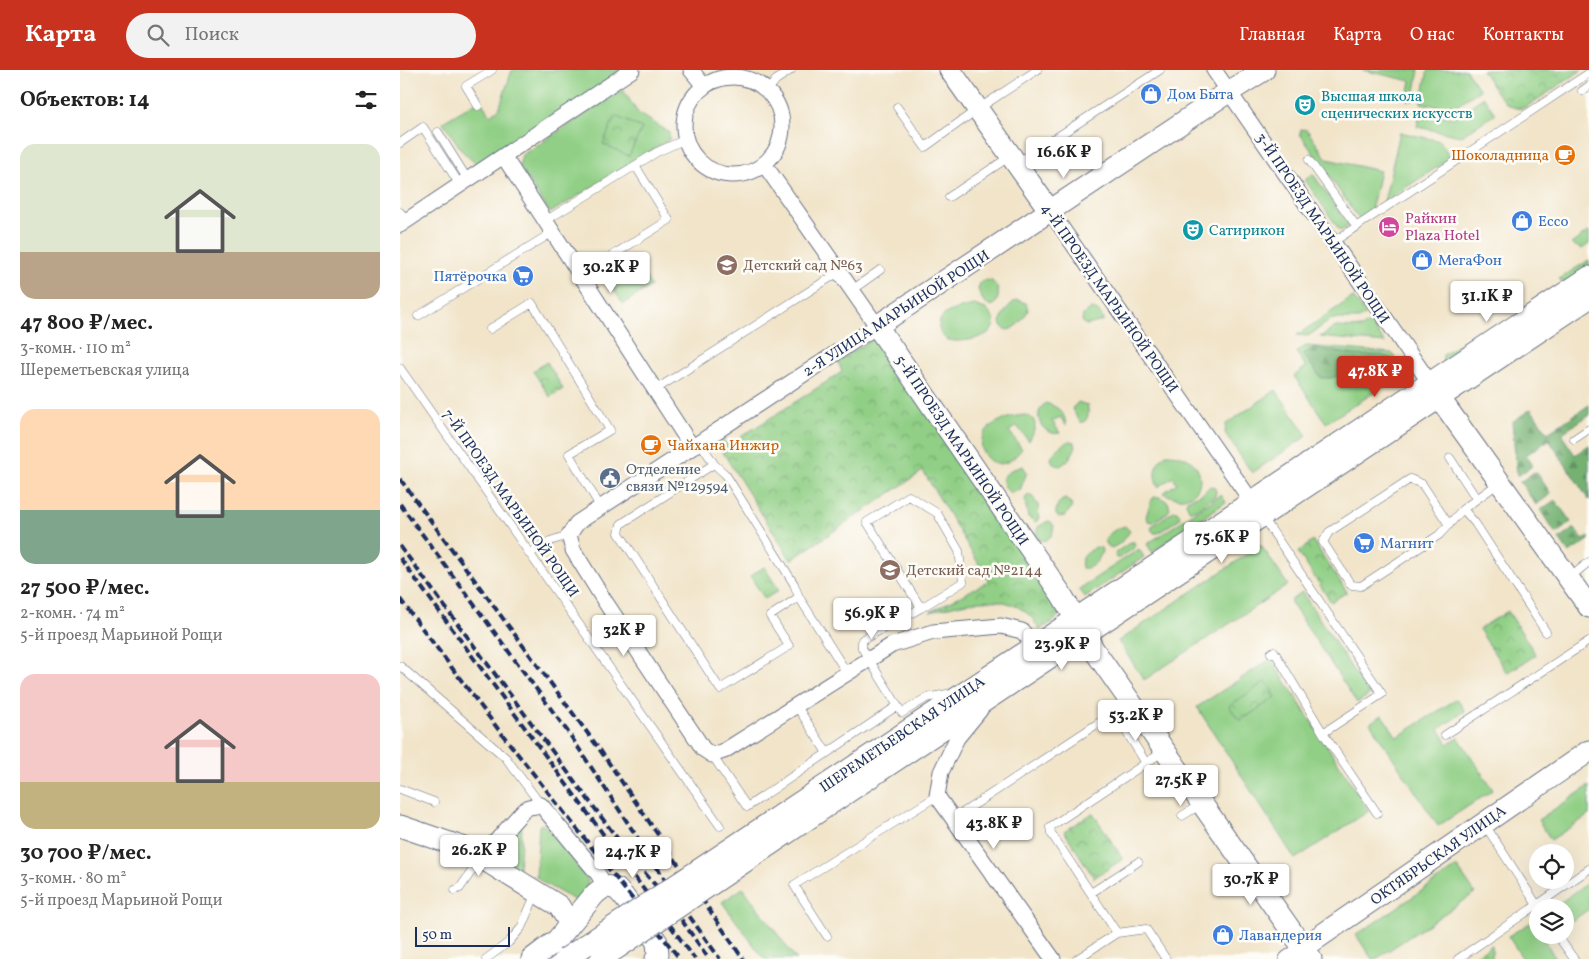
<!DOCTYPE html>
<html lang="ru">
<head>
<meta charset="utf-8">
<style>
	body { margin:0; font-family:Vollkorn,serif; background:#f2f2f2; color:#222; height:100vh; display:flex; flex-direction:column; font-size:19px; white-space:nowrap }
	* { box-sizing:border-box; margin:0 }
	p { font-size:16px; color:#767676 }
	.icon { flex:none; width:28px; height:28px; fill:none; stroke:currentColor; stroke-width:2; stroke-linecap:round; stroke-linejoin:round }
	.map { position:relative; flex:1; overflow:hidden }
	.panel { display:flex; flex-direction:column; background:#fff; width:400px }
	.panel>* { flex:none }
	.tools { position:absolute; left:1129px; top:774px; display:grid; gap:10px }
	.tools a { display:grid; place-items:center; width:45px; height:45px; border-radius:50%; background:#fff; box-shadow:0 5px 20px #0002; font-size:25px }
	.scale { position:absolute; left:15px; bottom:12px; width:95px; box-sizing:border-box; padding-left:5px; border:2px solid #1b2f5e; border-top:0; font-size:14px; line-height:18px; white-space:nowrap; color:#1b2f5e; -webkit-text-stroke:4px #fdfcf7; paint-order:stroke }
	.price { position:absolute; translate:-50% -42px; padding:0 11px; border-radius:5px; background:#fff; color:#222; font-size:16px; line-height:32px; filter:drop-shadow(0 1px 2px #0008) }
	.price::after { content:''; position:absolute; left:50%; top:30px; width:15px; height:11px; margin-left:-8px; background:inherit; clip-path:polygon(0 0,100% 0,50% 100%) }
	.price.selected { background:#c8321e; color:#fff }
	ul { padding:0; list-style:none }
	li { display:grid; align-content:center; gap:10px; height:265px; padding:0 20px }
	li span { display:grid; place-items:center; height:155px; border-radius:15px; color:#555 }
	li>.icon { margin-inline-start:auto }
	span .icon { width:90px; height:90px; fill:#fffc; stroke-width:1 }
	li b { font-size:21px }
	h2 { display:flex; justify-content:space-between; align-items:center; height:60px; padding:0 20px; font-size:21px }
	header { display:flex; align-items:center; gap:30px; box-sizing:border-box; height:70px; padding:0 25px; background:#c8321e; color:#fff }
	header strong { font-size:24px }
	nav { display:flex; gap:28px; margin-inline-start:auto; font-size:18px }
	.search { width:350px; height:45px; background:#f2f2f2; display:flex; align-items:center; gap:12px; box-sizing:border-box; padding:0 18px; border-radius:28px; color:#767676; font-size:19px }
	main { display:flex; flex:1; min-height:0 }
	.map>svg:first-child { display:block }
	.grass { fill:#90cf85; stroke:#567f72 }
	.forest { fill:url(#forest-firs); stroke:#487068 }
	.park { fill:url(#park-crowns); stroke:#567f72 }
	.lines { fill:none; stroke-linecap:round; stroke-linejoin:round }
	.lane-casing { stroke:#666e83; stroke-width:9 }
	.street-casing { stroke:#666e83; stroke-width:17 }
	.secondary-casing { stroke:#666e83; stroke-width:23 }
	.lane { stroke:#fff; stroke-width:8 }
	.street { stroke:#fff; stroke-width:15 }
	.secondary { stroke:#fff; stroke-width:21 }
	.rail { stroke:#1b2f5e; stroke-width:4; stroke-dasharray:8 4; stroke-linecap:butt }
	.secondary-bridge-casing { stroke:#666e83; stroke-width:23; stroke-linecap:butt }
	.secondary-bridge { stroke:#fff; stroke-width:21 }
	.labels { text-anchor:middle; stroke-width:5; stroke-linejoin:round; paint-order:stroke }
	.shop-label { font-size:15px; fill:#366cbe; stroke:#fdfcf7; text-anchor:start }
	.culture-label { font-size:15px; fill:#0d838f; stroke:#fdfcf7; text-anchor:start }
	.food-label { font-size:15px; fill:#c56008; stroke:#fdfcf7; text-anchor:end }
	.hotel-label { font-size:15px; fill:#b23c85; stroke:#fdfcf7; text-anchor:start }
	.street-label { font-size:15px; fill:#1b2f5e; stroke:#fdfcf7 }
	.education-label { font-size:15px; fill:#785e54; stroke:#fdfcf7; text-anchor:start }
	.service-label { font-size:15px; fill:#4e5e75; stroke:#fdfcf7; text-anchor:start }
</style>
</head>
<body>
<header>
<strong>Карта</strong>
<div class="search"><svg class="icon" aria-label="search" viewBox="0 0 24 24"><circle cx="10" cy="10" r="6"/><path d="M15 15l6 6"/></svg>Поиск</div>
<nav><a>Главная</a><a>Карта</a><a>О нас</a><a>Контакты</a></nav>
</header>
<main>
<section class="panel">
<h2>Объектов: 14<svg class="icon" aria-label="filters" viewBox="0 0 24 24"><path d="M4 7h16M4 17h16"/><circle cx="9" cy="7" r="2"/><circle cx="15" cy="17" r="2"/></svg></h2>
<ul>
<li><span style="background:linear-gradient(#dfe7d0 70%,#b9a48a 0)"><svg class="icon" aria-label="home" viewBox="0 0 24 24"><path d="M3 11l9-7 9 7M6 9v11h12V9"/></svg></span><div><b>47 800 ₽/мес.</b><p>3-комн. · 110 m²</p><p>Шереметьевская улица</p></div></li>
<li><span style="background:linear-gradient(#ffd9b3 65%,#7fa58c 0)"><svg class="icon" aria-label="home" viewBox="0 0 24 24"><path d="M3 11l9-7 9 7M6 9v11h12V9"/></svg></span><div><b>27 500 ₽/мес.</b><p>2-комн. · 74 m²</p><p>5-й проезд Марьиной Рощи</p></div></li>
<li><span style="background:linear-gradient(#f6c9c9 70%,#c2b280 0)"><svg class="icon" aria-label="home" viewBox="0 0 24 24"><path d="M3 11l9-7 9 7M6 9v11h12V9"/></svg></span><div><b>30 700 ₽/мес.</b><p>3-комн. · 80 m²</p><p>5-й проезд Марьиной Рощи</p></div></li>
</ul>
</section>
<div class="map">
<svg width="1189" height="889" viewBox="0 0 1189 889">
	<defs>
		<pattern id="forest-firs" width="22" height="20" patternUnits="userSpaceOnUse" patternTransform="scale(1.25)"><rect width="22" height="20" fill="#74b272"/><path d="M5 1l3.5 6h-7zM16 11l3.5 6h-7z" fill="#5e9161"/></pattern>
		<pattern id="park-crowns" width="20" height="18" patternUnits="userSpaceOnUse" patternTransform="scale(1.25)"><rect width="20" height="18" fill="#90cf85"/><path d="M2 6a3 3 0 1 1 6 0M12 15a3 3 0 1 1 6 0" fill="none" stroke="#75a870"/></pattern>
	</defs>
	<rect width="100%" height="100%" fill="#fdfcf7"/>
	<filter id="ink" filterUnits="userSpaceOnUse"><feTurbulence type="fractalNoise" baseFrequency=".02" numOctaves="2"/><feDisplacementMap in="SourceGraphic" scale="10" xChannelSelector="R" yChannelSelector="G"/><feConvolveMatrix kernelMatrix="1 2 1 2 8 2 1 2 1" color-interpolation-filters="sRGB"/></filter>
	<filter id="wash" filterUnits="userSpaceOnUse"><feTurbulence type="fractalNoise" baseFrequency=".0096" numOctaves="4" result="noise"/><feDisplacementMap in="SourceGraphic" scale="20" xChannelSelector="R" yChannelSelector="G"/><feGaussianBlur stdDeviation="1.12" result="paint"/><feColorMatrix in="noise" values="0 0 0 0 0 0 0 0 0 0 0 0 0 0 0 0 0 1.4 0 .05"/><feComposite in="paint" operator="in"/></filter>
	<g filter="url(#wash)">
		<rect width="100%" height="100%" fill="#f1e4c9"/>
		<!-- grass -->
		<path class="grass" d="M112,0H224L80,98L62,81L43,52L80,30L90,45L99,39Z
			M962,0H1019L1013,31L1007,30L1011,11Z
			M1028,0H1066L1080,20L1051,39L1021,33Z
			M223,20L238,43L269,62V70L150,143L119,96L122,85Z
			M1084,27L1095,44L1061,66L1017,57L1020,41L1053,48Z
			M901,59L907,60L927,89L980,101L971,141L959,149L900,64Z
			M1000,62L1040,71L1051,88L984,132Z
			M913,104L949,156L940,161L905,110Z
			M1189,161V174L1182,179L1171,174Z
			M1189,190V199L1167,214L1159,209Z
			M586,210L592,211C599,217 601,227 594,235C584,237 581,227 578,219L580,213Z
			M953,227L966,245L959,249H932L908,266L897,265Z
			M617,230L626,233L628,240C624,250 606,271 600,252C604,242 608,235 617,230Z
			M574,235L586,239L594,249C594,251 594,256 593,257C589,269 556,274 546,269C542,266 538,260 539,256C539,240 562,238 574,235Z
			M690,239C697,239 702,243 703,251L687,255L684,254L682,251L683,245Z
			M970,252L985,273L920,267L936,257L962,258Z
			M1064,271L1073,276L1043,294V285Z
			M906,276L992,283L1005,303L926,353L894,306L906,297L896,282Z
			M876,320L907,366L852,403L825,363L826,354Z
			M678,332L687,335C689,340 689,348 684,352H680L674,342L673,338Z
			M646,333C658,337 665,342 666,355L660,347L652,351L660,363C643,367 630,344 646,333Z
			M625,345C640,349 635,360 629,371L617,356L609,361L622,379C618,383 613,390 607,392C582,404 558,351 625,345Z
			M670,371L674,372L676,376C672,385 669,391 660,396C654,395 652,393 651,388C656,379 661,374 670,371Z
			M766,384C816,383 807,446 763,423L777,413L773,407L758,417C752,403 755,393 766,384Z
			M623,396L627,402L620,420L610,423C605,418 602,414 603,407L611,400Z
			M810,416L814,417L816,421L815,426L797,439L790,441L786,433L787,430L803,423Z
			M629,425L632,426L638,435L639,448L636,452L628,447L625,431L626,427Z
			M821,425L826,432L752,482L747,474Z
			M754,427H760L768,432L770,439L767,443L753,452L748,451L746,447L751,431Z
			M665,429L670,432L672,437L665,446L659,447L656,445C656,437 657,432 665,429Z
			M774,441H777L780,445L779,449L758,463H754L751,459L753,455Z
			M648,451L651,452L654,456L652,465L645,471L639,469L636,463L638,457Z
			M725,456L730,461C725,469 720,475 711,478L707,475L705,470C710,462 715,459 725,456Z
			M731,472H734L735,475L734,478L720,488H716L715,485L716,482Z
			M861,475L888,515L744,610L718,571Z
			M696,477L701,478L702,481C700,490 691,500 682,498C679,488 688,481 696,477Z
			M739,479L744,487L685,527L679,519Z
			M902,522L969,625L957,633L890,531Z
			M871,589L969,741L895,789L797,637Z
			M1057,629L1065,641L1039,659L1048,674L1059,668L1093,720L1038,756L970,653L982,645L997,667Z
			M1189,716V745L1151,770L1138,750Z
			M141,754L145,756L188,810L187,818L176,831L142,812L136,806L139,756Z
			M119,757L122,759L119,798C109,795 105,788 100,780V777Z
			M1057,797L1075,823L976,889H972L956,865Z
			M1189,812V839L1166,855L1165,838L1154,837Z
			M343,818L396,889H364L322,832Z
			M1132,852L1137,860L1138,865H1141L1156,889H1123L1108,866Z"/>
		<!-- forest -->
		<path class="forest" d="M914,278L955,285H981L991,288L994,297L983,303L977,311L964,316L947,303L931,308H921L903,284Z
			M1189,335V345L1161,364L1175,385L1189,375V430L1149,370L1126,385L1132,394L1131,397L1117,406L1112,352L1131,339L1148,363Z
			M1134,402L1137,403L1151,424L1136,435L1120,412Z
			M1154,431H1156L1171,452L1156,464L1140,440Z
			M1173,459H1175L1183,470L1189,466V470L1169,483L1159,469Z"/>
		<!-- park -->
		<path class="park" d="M1082,0H1182L1126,37C1105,45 1092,14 1082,0Z
			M215,46L242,58L229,86L203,74Z
			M232,186L251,216L223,234L204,204Z
			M473,269L478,270L655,527L660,543L655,550L640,560C636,555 633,548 628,544C601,520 561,534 530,542L589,511L523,401L391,490L315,370L319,368L328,375L442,302L438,291Z
			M147,292L163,319L150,327L133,301Z
			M913,471L947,522L931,532L898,482Z
			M364,497L379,520L365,529L350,506Z
			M1108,541L1136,585L1107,603L1079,559Z
			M866,611L876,627L840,651L829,636Z
			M693,743L723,789L694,808L664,761Z
			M1092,875V889H1070Z"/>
	</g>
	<g filter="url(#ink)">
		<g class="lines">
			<!-- lane casing -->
			<g class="lane-casing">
				<path id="lane" d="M367,21L376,10L391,0
					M1182,21L1189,16
					M78,36L66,16L92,0
					M497,37L525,77L578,39L637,0
					M38,62L68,110
					M0,73L23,57L60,115
					M909,90L957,157
					M617,93L760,0
					M549,127L609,87
					M0,142L8,150
					M145,151L257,82L286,69
					M933,172L1189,3
					M181,205L269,150L238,100L234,96
					M452,220L480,200
					M18,246L153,162
					M90,259L132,233L210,360L169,384L201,438
					M0,298L320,756
					M255,320L439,202
					M1174,369L1189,359
					M300,372L314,394L326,405L394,514L399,527L447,603
					M1050,388L1076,428
					M314,394L221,454L219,463L320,619L389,576L370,546L399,527
					M509,426L537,443L559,481L563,512L521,538L467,452Z
					M1063,439L1075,453L1146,562
					M862,446L982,624L923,663L874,581L871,583
					M1049,455L1022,414L1010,409L929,462L923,472L951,515L961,516L1039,465L1063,439L1099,413
					M129,484L150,471L169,465
					M1169,508L1189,492
					M521,538L462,570V578L502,643L526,628L547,624L550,626
					M0,596L106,688L141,735
					M396,635L427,683
					M923,663L977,743
					M1045,665L1189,571
					M312,685L347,737L497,636
					M0,719L34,732
					M782,746L801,734
					M553,749L706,648L719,650L746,693
					M1085,755L1137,835L1189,799
					M55,820L60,818L80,789
					M691,823L738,792
					M717,863L651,763L650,757L764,681
					M1157,865L1174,889
					M427,866L394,815L537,726
					M86,889L109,872L121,858L136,823
					M677,889L717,863L746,859L766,889
					M1058,889L1137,835L1138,838"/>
			</g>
			<!-- street casing -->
			<g class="street-casing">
				<path id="street" d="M291,0L304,16
					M814,0L1030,313
					M284 56a49 49 0 1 1 98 0a49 49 0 1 1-98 0Z
					M104,87L292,377
					M364,94L477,256L177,453L169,465L173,480L204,530L298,671L303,679L312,685L324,681L492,575L533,562L601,556L622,561L635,576
					M650,141L852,432
					M0,155L232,0
					M580,640L557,668L541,702L537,726L653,889
					M82,787L123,741L129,737L141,735L198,804L205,816
					M887,889L903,878"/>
			</g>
			<!-- secondary casing -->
			<g class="secondary-casing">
				<path id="secondary" d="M550,0L650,141
					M864,0L816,30L477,256L661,524L694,580L911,889
					M1031,316L1189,537
					M417,721L1189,207
					M427,736L1189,228
					M0,756L67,779L159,836L167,849L168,857
					M903,878L1189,681
					M132,889L157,870L195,824L205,816L217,819L224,827L257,872L258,884L256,889"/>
			</g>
			<!-- lane -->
			<use href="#lane" class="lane"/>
			<!-- street -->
			<use href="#street" class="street"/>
			<!-- secondary -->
			<use href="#secondary" class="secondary"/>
			<!-- rail -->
			<path class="rail" d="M0,409L200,680L343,889
				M0,434L168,662L285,840L320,889
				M0,476L181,720L235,792L264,825L309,889
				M0,488L295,889
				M0,529L98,659L280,889"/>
			<!-- secondary-bridge casing -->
			<g class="secondary-bridge-casing">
				<path id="secondary-bridge" d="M165,889L417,721
					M201,889L427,736"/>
			</g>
			<!-- secondary-bridge -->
			<use href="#secondary-bridge" class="secondary-bridge"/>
		</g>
	</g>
	<!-- icons -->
	<defs>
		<g id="shop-disc" transform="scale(1.125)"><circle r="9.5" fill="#3f7fe0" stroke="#fdfcf7"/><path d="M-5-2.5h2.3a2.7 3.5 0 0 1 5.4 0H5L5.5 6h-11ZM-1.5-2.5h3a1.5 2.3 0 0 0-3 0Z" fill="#fff"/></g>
		<g id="theatre-disc" transform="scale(1.125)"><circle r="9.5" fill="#0f9aa8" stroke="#fdfcf7"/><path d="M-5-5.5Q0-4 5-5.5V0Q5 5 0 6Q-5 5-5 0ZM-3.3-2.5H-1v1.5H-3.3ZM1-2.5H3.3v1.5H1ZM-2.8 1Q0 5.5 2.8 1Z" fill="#fff"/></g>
		<g id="cafe-disc" transform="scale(1.125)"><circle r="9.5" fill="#e8710a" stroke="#fdfcf7"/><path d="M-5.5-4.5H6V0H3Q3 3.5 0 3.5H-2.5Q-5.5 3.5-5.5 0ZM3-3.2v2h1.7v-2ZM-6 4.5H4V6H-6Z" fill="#fff"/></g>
		<g id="hotel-disc" transform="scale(1.125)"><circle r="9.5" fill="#d1479c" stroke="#fdfcf7"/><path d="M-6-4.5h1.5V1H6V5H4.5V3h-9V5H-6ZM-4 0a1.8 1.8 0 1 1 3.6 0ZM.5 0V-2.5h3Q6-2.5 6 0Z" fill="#fff"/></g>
		<g id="school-disc" transform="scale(1.125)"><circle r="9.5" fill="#8d6e63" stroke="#fdfcf7"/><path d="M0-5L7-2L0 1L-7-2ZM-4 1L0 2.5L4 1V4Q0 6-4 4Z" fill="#fff"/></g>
		<g id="supermarket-disc" transform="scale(1.125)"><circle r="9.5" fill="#3f7fe0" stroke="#fdfcf7"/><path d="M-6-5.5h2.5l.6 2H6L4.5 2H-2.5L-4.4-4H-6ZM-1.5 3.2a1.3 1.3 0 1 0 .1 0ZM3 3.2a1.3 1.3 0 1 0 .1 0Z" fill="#fff"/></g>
		<g id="civic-disc" transform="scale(1.125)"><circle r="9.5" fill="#5c6f8a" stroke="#fdfcf7"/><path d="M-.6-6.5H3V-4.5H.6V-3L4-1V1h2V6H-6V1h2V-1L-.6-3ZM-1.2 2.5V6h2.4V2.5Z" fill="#fff"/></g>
	</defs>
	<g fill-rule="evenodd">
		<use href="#shop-disc" x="751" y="24"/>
		<use href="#theatre-disc" x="905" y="35"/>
		<use href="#cafe-disc" x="1165" y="85"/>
		<use href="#shop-disc" x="1122" y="151"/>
		<use href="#hotel-disc" x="989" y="157"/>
		<use href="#theatre-disc" x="793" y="160"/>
		<use href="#shop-disc" x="1022" y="190"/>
		<use href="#school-disc" x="327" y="195"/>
		<use href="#supermarket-disc" x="123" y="206"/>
		<use href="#cafe-disc" x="251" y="375"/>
		<use href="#civic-disc" x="210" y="408"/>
		<use href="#supermarket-disc" x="964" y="473"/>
		<use href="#school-disc" x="490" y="500"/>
		<use href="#shop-disc" x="823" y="865"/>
	</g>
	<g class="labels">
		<!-- shop labels -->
		<g class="shop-label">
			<text x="767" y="29">Дом Быта</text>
			<text x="1138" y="156">Ecco</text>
			<text x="1038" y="195">МегаФон</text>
			<text x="107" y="211" text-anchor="end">Пятёрочка</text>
			<text x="980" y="478">Магнит</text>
			<text x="839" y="870">Лавандерия</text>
		</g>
		<!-- culture labels -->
		<g class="culture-label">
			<text x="921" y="31">Высшая школа<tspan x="921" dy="17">сценических искусств</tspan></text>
			<text x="809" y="165">Сатирикон</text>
		</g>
		<!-- food labels -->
		<g class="food-label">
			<text x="1149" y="90">Шоколадница</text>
			<text x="267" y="380" text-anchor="start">Чайхана Инжир</text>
		</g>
		<!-- hotel labels -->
		<g class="hotel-label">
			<text x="1005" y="153">Райкин<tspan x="1005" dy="17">Plaza Hotel</tspan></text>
		</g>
		<!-- street labels -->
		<g class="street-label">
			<text transform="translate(923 158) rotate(56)" y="5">3-Й ПРОЕЗД МАРЬИНОЙ РОЩИ</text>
			<text transform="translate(710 228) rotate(55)" y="5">4-Й ПРОЕЗД МАРЬИНОЙ РОЩИ</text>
			<text transform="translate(496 243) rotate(-33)" y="5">2-Я УЛИЦА МАРЬИНОЙ РОЩИ</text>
			<text transform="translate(562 380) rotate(56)" y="5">5-Й ПРОЕЗД МАРЬИНОЙ РОЩИ</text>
			<text transform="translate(111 433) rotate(55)" y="5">7-Й ПРОЕЗД МАРЬИНОЙ РОЩИ</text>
			<text transform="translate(502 664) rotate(-34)" y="5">ШЕРЕМЕТЬЕВСКАЯ УЛИЦА</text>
			<text transform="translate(1038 785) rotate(-35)" y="5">ОКТЯБРЬСКАЯ УЛИЦА</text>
		</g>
		<!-- education labels -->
		<g class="education-label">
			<text x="343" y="200">Детский сад №63</text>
			<text x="506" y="505">Детский сад №2144</text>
		</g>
		<!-- service labels -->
		<g class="service-label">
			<text x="226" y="404">Отделение<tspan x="226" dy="17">связи №129594</tspan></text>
		</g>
	</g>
</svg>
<div class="tools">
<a><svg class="icon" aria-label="locate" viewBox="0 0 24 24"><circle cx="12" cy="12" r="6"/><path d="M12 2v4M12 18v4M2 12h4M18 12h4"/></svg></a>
<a><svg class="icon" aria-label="layers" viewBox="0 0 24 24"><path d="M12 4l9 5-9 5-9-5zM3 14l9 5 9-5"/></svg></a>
</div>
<div class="scale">50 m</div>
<b class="price" style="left:664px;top:109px">16.6K ₽</b>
<b class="price" style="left:211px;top:224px">30.2K ₽</b>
<b class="price" style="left:1087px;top:253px">31.1K ₽</b>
<b class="price selected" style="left:975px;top:328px">47.8K ₽</b>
<b class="price" style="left:822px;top:494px">75.6K ₽</b>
<b class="price" style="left:472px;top:570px">56.9K ₽</b>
<b class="price" style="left:224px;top:587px">32K ₽</b>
<b class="price" style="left:662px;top:601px">23.9K ₽</b>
<b class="price" style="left:736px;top:672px">53.2K ₽</b>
<b class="price" style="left:781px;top:737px">27.5K ₽</b>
<b class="price" style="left:594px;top:780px">43.8K ₽</b>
<b class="price" style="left:79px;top:807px">26.2K ₽</b>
<b class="price" style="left:233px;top:809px">24.7K ₽</b>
<b class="price" style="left:851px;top:836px">30.7K ₽</b>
</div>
</main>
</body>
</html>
